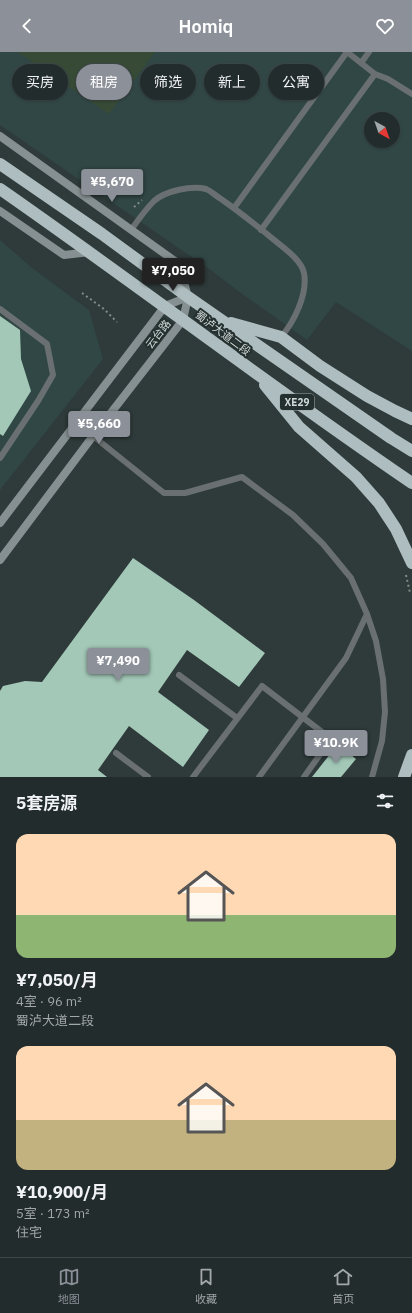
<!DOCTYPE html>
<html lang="zh">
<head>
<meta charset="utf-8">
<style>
	body { margin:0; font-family:"IBM Plex Sans","Noto Sans SC",sans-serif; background:#2a3434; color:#f1f3f6; height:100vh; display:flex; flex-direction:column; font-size:15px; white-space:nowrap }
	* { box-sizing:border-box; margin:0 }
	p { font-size:13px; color:#a2a7a9 }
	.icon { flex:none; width:22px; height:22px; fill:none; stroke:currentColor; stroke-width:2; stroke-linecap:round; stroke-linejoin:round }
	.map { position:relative; height:725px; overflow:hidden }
	.drawer { display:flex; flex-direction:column; background:#222c2c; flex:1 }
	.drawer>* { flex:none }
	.guide { position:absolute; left:12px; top:12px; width:388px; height:36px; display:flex; gap:8px }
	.needle { width:26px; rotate:140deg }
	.buttons { position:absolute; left:364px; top:60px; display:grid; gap:8px }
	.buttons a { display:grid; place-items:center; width:36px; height:36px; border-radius:50%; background:#222c2c; box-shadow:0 1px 3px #0004,0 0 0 1px #3f4848; font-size:20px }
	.price { position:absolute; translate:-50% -34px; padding:0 9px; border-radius:4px; background:#8c9099; color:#fff; font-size:13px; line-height:26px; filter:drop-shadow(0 1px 2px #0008) }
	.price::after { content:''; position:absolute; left:50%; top:24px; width:12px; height:9px; margin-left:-6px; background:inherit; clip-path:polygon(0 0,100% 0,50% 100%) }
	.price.selected { background:#222; color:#fff }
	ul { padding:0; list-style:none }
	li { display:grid; align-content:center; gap:8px; height:212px; padding:0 16px }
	li span { display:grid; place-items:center; height:124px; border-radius:12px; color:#555 }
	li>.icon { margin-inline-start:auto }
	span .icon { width:72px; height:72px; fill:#fffc; stroke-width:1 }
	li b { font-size:17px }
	h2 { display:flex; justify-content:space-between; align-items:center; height:48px; padding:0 16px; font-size:17px }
	.pill { padding:0 14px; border-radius:18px; background:#222c2c; box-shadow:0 1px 3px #0004,0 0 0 1px #3f4848; font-size:14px; line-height:36px }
	.pill.selected { background:#8c9099; color:#fff }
	header { display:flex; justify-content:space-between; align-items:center; height:52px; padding:0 16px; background:#8c9099; color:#fff; font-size:18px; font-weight:600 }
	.dock { display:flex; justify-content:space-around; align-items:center; height:56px; border-top:1px solid #3f4848; background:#222c2c; font-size:11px; color:#a2a7a9 }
	.dock a { display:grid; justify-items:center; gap:2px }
	.dock .selected { color:#8c9099 }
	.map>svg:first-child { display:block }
	.built { fill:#314745; fill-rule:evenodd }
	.green { fill:#364a35 }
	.building { fill:#a3c8b8 }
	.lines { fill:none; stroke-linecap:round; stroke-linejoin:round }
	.path { stroke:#828c8b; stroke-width:2; stroke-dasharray:2 3; stroke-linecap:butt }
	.lane { stroke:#6a7071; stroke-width:6 }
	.secondary { stroke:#868f91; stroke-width:8 }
	.highway { stroke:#aebdc0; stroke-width:12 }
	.labels { text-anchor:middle; stroke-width:4; stroke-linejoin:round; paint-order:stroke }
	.shield { fill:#24302f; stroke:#9ca5a5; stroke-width:1 }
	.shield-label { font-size:10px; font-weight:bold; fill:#d0d7d7 }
	.street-label { font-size:11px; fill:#d0d7d7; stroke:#24302f }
</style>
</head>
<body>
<header><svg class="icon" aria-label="back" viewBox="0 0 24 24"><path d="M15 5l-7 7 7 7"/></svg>Homiq<svg class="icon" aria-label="heart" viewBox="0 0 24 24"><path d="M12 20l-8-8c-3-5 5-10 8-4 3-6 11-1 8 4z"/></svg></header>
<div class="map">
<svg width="412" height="725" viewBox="0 0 412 725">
	<rect width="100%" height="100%" fill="#2e3b3a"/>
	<!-- built -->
	<path class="built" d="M0,0H412V299L336,250L307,288L238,239L212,219L0,73ZM371,67H393V89H371Z
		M0,188L32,216L89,258L103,307L0,438Z"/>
	<!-- green -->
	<path class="green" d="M18,0H155L109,62Z"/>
	<!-- building -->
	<path class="building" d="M0,264L20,278L21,307L31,339L3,384L0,382Z
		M133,506L194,548L265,601L239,635L187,598L158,640L209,678L183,715L129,674L98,718L107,725H0V639L3,634L25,629L42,630Z
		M338,692L356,707L341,725H312Z"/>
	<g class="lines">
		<!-- path -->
		<path class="path" d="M134,155L142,148
			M82,241L104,257L117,270
			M406,523L410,541"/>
		<!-- lane -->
		<path class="lane" d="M347,0L375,22L388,27L412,42
			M361,11L369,0
			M234,156L347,0
			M131,178C138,168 145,158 154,149C165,139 192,133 206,137C211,139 216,144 221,147C237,158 252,170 267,182C278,192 301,206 304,221C308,242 294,270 281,285
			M261,178L375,22
			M0,257L47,292L53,323L38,349L0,406
			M93,384L164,441H185L242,425L293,463L323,492L351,526L367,562L376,589L383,627L385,660L382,689L372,725
			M179,623L237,666
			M116,701L148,725
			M193,725L262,634L331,687L304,725
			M259,725L346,606L367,562"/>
		<!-- secondary -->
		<path class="secondary" d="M0,84L179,212L188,245L183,268L93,384L0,508
			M0,159L64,203L90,200
			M0,471L165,254L188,245"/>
		<!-- highway -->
		<path class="highway" d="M0,112L102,182L188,245L391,386L412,399
			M0,137C138,233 272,336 412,431
			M231,271L281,285L320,314L367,344L395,359L412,367
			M265,333L299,375L356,425L379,451L396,477L412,511
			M404,725L412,703"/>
	</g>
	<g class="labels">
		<!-- shield labels -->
		<rect class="shield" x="280" y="342" width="34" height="16" rx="3"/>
		<g class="shield-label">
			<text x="297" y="354">XE29</text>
		</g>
		<!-- street labels -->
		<g class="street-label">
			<text transform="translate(223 281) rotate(37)" y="4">蜀泸大道二段</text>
			<text transform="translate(158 282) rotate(-52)" y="4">云台路</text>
		</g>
	</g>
</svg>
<div class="buttons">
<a><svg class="needle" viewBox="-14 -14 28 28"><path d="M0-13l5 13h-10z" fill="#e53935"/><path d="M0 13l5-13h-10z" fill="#a2a7a9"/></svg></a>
</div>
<b class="price" style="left:112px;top:151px">¥5,670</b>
<b class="price selected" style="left:173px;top:240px">¥7,050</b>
<b class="price" style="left:99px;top:393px">¥5,660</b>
<b class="price" style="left:118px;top:630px">¥7,490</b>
<b class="price" style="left:336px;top:712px">¥10.9K</b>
<div class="guide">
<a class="pill">买房</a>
<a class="pill selected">租房</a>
<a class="pill">筛选</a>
<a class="pill">新上</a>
<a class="pill">公寓</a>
</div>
</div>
<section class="drawer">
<h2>5套房源<svg class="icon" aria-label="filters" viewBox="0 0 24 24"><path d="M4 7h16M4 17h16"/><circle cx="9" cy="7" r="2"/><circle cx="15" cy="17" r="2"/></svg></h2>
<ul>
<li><span style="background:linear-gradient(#ffd9b3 65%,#8fb573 0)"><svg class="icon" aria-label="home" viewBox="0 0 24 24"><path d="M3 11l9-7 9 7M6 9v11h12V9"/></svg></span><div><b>¥7,050/月</b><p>4室 · 96 m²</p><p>蜀泸大道二段</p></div></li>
<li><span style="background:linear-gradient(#ffd9b3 60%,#c2b280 0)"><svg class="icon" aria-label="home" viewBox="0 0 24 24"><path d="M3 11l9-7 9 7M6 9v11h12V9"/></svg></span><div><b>¥10,900/月</b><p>5室 · 173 m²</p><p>住宅</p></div></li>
</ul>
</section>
<nav class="dock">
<a class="selected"><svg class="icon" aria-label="map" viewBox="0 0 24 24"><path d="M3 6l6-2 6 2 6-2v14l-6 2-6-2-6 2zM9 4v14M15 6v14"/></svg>地图</a>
<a><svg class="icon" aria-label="saved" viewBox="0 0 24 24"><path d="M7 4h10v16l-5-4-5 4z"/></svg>收藏</a>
<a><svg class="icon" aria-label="home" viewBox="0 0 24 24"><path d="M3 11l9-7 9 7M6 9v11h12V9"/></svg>首页</a>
</nav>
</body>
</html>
